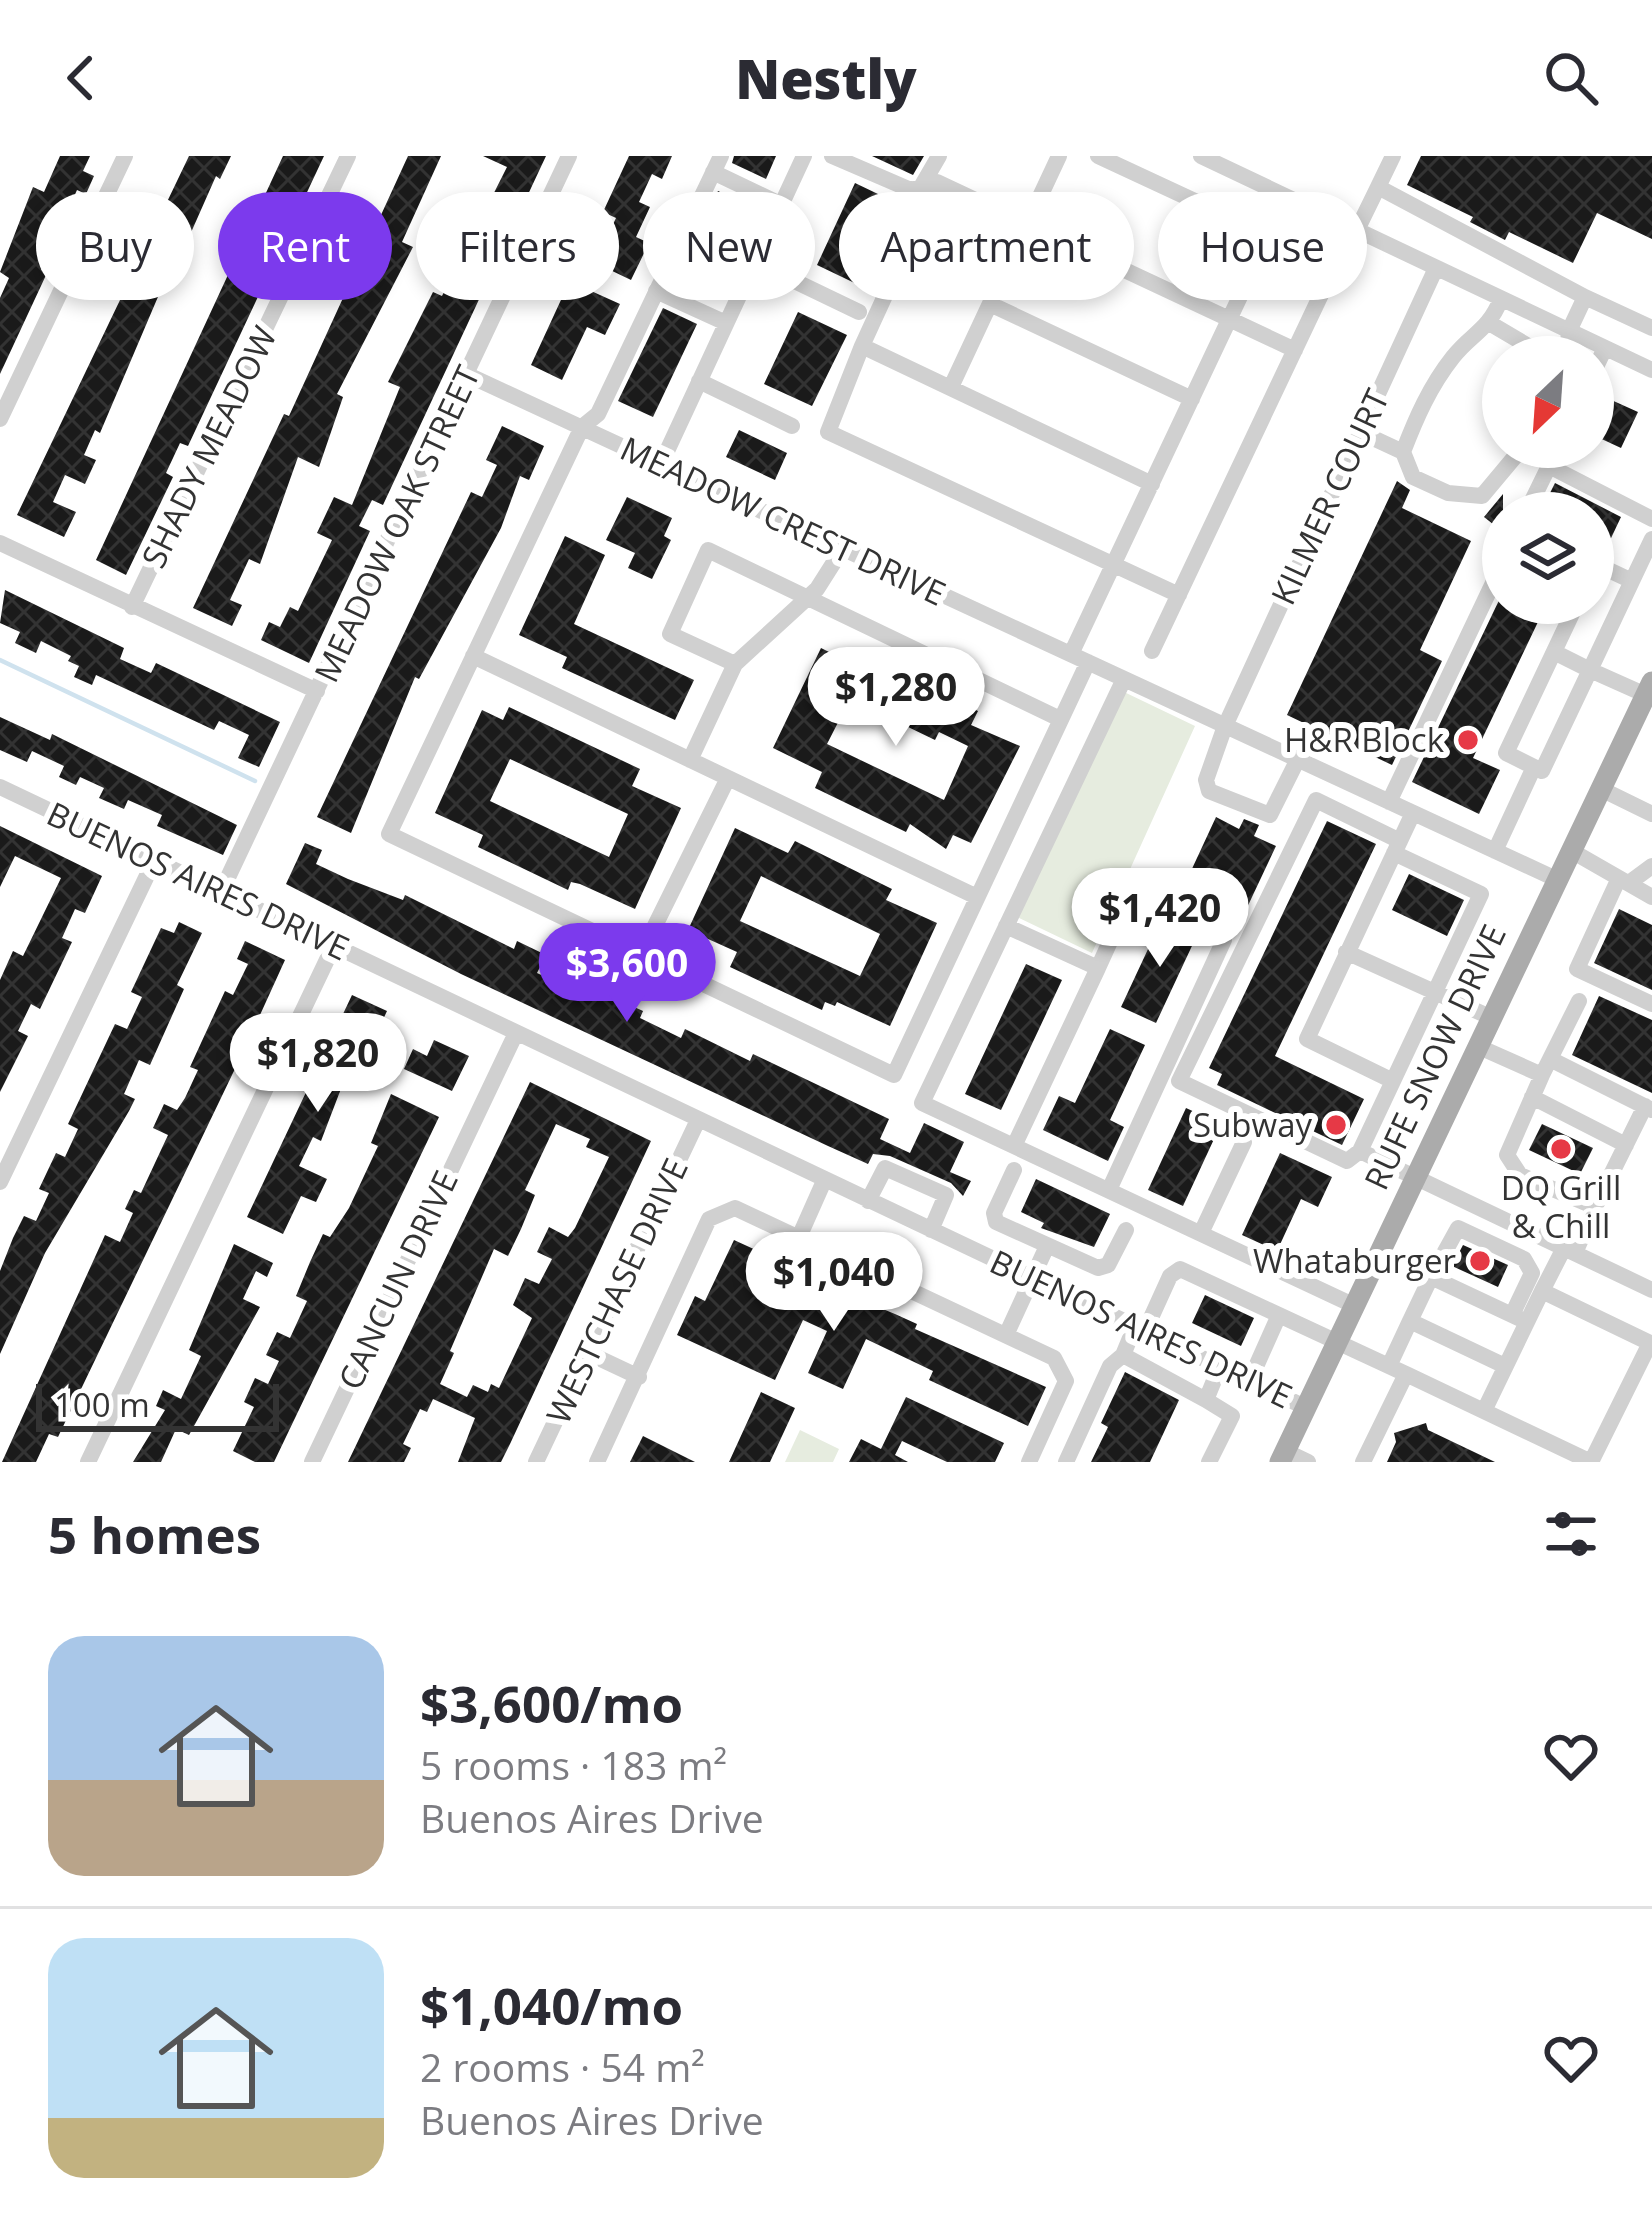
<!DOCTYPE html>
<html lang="en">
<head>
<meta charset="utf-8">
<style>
	body { margin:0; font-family:"Open Sans",sans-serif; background:#f2f2f3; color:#2b2b33; height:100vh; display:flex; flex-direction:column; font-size:45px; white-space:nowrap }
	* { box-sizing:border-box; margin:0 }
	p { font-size:39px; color:#7c7c81 }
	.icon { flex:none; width:66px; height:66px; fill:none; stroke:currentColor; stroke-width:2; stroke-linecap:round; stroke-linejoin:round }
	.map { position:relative; height:1306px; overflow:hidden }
	.panel { display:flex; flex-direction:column; background:#fff; flex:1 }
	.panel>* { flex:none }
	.guide { position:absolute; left:36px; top:36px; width:1581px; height:108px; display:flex; gap:24px }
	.needle { width:78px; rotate:205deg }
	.tools { position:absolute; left:1482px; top:180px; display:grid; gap:24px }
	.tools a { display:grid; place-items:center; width:132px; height:132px; border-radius:50%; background:#fff; box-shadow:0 6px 18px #0003; font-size:60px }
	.scale { position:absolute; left:36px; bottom:30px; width:243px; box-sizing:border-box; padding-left:12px; border:6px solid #333; border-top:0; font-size:33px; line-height:42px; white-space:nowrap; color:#333; -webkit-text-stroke:9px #fff; paint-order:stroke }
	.price { position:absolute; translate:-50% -102px; padding:0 27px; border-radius:42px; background:#fff; color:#222; font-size:39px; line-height:78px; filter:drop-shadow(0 3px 6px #0008) }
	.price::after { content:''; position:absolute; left:50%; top:72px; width:36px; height:27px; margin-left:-18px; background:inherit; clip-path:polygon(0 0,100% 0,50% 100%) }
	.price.on { background:#7c3aed; color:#fff }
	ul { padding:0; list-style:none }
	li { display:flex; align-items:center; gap:36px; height:300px; padding:0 48px }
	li+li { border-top:3px solid #e1e1e2 }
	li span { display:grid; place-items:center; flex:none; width:336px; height:240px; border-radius:36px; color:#555 }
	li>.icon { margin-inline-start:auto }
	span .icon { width:144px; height:144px; fill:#fffc; stroke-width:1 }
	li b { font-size:51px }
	h2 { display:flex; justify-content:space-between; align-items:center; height:144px; padding:0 48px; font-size:51px }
	.chip { padding:0 42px; border-radius:54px; background:#fff; box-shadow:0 6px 18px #0003; font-size:42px; line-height:108px }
	.chip.on { background:#7c3aed; color:#fff }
	header { display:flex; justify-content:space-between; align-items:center; height:156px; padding:0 48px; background:#fff; font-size:54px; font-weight:800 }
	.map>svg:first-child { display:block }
	.green { fill:#e6ecdf }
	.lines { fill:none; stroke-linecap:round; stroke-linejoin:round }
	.stream { stroke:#cfe2ee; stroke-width:4.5 }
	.building { fill:url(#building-cross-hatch); fill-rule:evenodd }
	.minor { stroke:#d0d0d0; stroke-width:16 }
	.major { stroke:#ababab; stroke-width:21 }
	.poi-dot { fill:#e63946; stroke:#fff; stroke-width:4.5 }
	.labels { text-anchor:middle; stroke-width:12; stroke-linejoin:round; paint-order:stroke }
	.street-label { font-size:33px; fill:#333; stroke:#fff }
	.poi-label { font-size:33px; fill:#333; stroke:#fff; text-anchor:end }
</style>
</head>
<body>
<header><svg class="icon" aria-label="back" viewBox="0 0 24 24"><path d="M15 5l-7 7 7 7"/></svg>Nestly<svg class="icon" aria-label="search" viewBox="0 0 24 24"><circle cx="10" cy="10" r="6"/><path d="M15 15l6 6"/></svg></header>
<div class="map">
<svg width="1652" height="1306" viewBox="0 0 1652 1306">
	<defs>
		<pattern id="building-cross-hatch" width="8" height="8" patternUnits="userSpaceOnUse" patternTransform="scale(3)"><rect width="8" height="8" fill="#1a1a1a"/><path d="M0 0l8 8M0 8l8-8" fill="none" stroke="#333"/></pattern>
	</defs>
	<rect width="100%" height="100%" fill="#fff"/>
	<!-- green -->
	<path class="green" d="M1122,535L1195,570L1092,797L1015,760Z
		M800,1274L839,1293L833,1306H785Z"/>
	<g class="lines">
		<!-- stream -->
		<path class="stream" d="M0,504L255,625"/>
	</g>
	<!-- building -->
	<path class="building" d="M60,0H90L83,15L94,20L86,38L77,34L41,114L47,117L0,218V142L9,122L0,116L33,31L44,36Z
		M189,0H231L220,23L216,20L170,124L166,122L100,277L95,274L84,299L96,304L85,328L65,319L53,346L76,356L64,381L17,359Z
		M283,0H324L188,290L180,287L166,317L173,321L126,419L96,404Z
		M408,0H441L402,86L413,91L337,238L343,241L319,311L298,301L260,408L249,403L230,444L242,449L232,470L193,452L284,258L289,260Z
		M483,0H546L383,349L372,344L359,370L370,375L309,507L261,484L269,466L280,471L290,451L298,455L332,384L317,377L334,341L352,349L400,231L388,226L433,136L442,140L507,11Z
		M629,0H672L662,23L652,18L639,46L650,51L636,81L649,87L631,124L583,101L588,88L601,94L616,62L603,56Z
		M734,0H776L766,23L732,7Z
		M872,0H924L913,19Z
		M1421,0H1652V83L1597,57L1573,107L1509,76L1505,84L1470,66L1473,61L1407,29Z
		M855,27L903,50L865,132L817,109Z
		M718,35L752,51L710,142L675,126Z
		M580,130L620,148L605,179L587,171L562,224L531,209L566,133L577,137Z
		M663,152L697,168L653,261L618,245Z
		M798,156L847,179L812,250L764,228Z
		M1598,238L1638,256L1621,292L1593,279Z
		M502,270L544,290L529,324L520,320L501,372L419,523L415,521L351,677L317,661L471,336L482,341L497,309L486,304Z
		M739,274L787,297L775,324L726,301Z
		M1397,325L1410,334L1402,352L1471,385L1420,494L1442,505L1392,609L1287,559Z
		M1555,327L1621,361L1604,397L1593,394V357H1540Z
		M1503,338V376L1484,361Z
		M627,341L672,362L664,380L671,384L652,423L628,412L635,397L606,384Z
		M565,380L605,399L574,468L694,524L675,564L562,512L567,501L519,479Z
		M5,434L124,492L120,503L151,517L156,507L280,566L259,611L238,602L249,579L219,565L214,574L96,519L92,529L74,521L79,510L68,505L71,500L41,485L36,497L15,487L20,476L0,467Z
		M1503,436V447H1547L1473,602L1500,614L1479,658L1412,626Z
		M821,492L875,519L880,509L978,555L971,569L1020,590L971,687L953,679L946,693L910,668L906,676L815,632L822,616L773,592ZM850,543L935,584L939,576L968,590L944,644L827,588Z
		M509,551L640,613L632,630L681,652L635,753L580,728L571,726L568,734L478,691L483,679L435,657L482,554L503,564ZM510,603L628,658L609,701L490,645Z
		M0,561L50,584L52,578L237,669L223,699L157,670L162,659L128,644L124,653L99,642L104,632L80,621L76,629L59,621L64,610L32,595L27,606L0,594Z
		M1216,661L1239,673L1244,663L1259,669L1254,680L1276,690L1244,758L1184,730Z
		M1327,665L1376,688L1275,900L1364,943L1342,989L1217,929L1222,918L1209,912Z
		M0,670L102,720L85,757L75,753L62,782L72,786L40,853L31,848L18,875L28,880L0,936V824L13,795L23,800L61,722L15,700L0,731Z
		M735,672L788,697L795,685L892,733L886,744L937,767L890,870L837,846L835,850L825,846L822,854L730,811L737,796L688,774ZM761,720L880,778L860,820L740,765Z
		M305,687L322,694L316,708L348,723L403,744L405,739L514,793L517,785L546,799L537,817L576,835L579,828L612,841L643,855L640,862L681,882L685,873L750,905L753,898L889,963L880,983L910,997L924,967L964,986L950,1016L971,1025L963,1040L951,1027L890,1000L873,998L868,1008L828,990L461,818L286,728Z
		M1409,718L1464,744L1447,780L1392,754Z
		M1619,753L1652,769V834L1594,807Z
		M1163,761L1198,777L1156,867L1121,851Z
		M179,766L202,777L177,829L184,833L150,909L139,904L124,938L135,943L129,955L45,1097L0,1198V1115L13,1082L24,1060L36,1065L49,1037L39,1033L56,997L65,1001L78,973L68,968L115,868L127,873L142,841L131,836L161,772L174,777Z
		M245,785L285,804L245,892L58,1281L49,1278L36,1306H2L105,1079L120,1086L133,1057L125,1053L134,1034L141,1037L168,979L153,972L164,948L177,954L185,942L198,914L190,911L201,887L225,835L233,839L248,808L237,803Z
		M1026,808L1062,824L1001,954L965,938Z
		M352,839L387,855L379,872L388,876L359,922L347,917L321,985L313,981L299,1010L327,1023L316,1046L301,1040L283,1078L247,1061Z
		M1599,840L1652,864V937L1572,899Z
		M1110,873L1145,889L1110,964L1124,971L1108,1005L1043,974L1059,940L1075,947Z
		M434,884L469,900L452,935L404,913L413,893L427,900Z
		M530,926L651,985L510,1288L501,1306H458L475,1262L433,1243L427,1256L420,1253L403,1288L411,1292L404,1306H348ZM556,968L590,983L586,991L609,1001L575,1072L568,1081L549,1071L537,1096L552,1103L539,1128L525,1122L513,1149L532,1162L499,1232L491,1228L488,1236L473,1229L467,1241L440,1228L454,1197L450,1195L494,1093L508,1100L521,1073L535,1039L525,1034Z
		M391,938L439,961L274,1306H255L233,1295L254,1251L244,1246L255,1222L268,1228L279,1205L266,1199L277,1176L290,1182L307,1145L296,1140L310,1106L323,1078L330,1081L349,1052L378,990L371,987Z
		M1186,952L1221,968L1183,1050L1148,1034Z
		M1542,968L1593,992L1580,1018L1529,994Z
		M1280,997L1332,1021L1318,1051L1301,1043L1277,1095L1242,1079Z
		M1036,1023L1110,1058L1094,1091L1041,1072L1044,1067L1021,1056Z
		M734,1084L810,1119L805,1129L840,1145L844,1137L895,1158L917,1168L915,1173L1046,1231L1028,1270L929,1224L933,1215L866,1183L843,1233L808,1217L827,1175L803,1164L775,1224L677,1179L695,1140L705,1145Z
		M234,1088L273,1107L267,1121L256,1115L243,1143L260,1151L189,1279L176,1273L161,1306H133L165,1254L156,1250L163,1234L181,1243L201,1200L189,1194Z
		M1463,1089L1508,1109L1498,1131L1452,1110Z
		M1205,1139L1254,1162L1241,1190L1192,1167Z
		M1125,1216L1179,1244L1150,1306H1091L1108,1271L1101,1267Z
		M761,1236L795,1252L770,1306H729Z
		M906,1241L1004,1287L995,1306H947L902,1285L895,1299L908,1306H849L861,1283L881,1293Z
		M1426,1267L1428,1274L1495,1306H1387L1396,1286L1394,1277Z
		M643,1280L695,1306H630Z"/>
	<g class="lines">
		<!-- minor -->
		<path class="minor" d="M721,0L598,258L582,271L389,678L894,919L1088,506
			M832,0L911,34L921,31L939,0
			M1201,0L1652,214
			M713,16L782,49
			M1378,31L1393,0
			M1357,74L1378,31L1585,141
			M755,106L859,156
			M656,135L726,167
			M1501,143C1488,175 1472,177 1453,201C1430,230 1416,262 1403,296L1413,321L1448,337L1482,340L1523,291
			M990,148L1192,243
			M1491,168L1547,201
			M862,190L937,26L1295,194
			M1567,201L1569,175L1585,141L1652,172
			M1593,217L1605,192
			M468,219L1556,723
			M699,225L792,270
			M951,231L1059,0
			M0,263L125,0
			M1360,276L1403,296
			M1558,291L1549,310L1652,363
			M661,308L804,0
			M1152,328L862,190L828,276L1179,439
			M1526,357L1549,310
			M0,387L317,535
			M1593,414L1596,408L1632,425L1652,383
			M1577,447L1506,597L1542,615L1590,514L1646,539
			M132,451L348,0
			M1152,495L1336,107
			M1554,496L1590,514L1632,425
			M1071,498L1261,96L1255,73L1098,0
			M473,500L977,741
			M735,508L670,478L708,394L1060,563
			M1124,523L922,947L1355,1150
			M1298,603L1270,659L1209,635L1206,624L1225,570L1436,112
			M690,604L735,508L817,433L843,392
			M0,631L1307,1252
			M1601,633L1652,658
			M1389,646L1503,406
			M1413,657L1307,883L1393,925L1360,995L1652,1134
			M1570,694L1652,741
			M1495,695L1534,611
			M1619,722L1577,813L1652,848
			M1629,727L1652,710
			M222,734L569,0
			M1006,770L1098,812L1129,744L1140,736L1219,766L1224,784L1109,1034
			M1346,796L1490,861
			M641,798L728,622
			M1477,890L1542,919L1507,999L1520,1019L1595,1051L1575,1097
			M1550,903L1579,845
			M1542,919L1550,903L1652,954
			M1393,925L1481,738L1394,697
			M1532,941L1626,989
			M1014,990L1098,812
			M1360,995L1347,1005L1179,925L1316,644L1400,685
			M1014,1014L994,1057L996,1066L1098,1112L1108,1109L1126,1074
			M0,1026L155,703
			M868,1045L885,1012L946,1039L931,1074
			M1595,1051L1645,950
			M1201,1077L1244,986
			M800,1079L824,1025
			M1564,1092L1542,1135L1652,1188
			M1431,1121L1458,1072L1524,1103L1532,1117L1512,1159
			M1410,1165L1431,1121L1527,1166
			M1145,1175L1170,1120L1180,1113L1406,1218
			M1007,1177L1047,1090
			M588,1197L639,1221
			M1123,1199L1206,1244
			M1389,1210L1410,1165L1505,1210
			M1250,1224L1279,1159
			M1484,1255L1542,1135
			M1285,1295L1308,1306
			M88,1306L334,789
			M312,1306L516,877
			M536,1306L698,964
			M597,1306L709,1063L735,1052L1054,1202L1066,1225L1029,1306
			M1066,1306L1110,1210L1123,1199L1135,1170
			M1209,1306L1232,1260L1206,1244L1220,1210
			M1363,1306L1406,1218L1591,1306
			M1591,1306L1650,1187"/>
		<!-- major -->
		<path class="major" d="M1280,1306L1652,526"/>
	</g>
	<!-- markers -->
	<g class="poi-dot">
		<circle cx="1468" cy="584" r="12"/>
		<circle cx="1336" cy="969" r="12"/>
		<circle cx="1561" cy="993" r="12"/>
		<circle cx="1480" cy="1105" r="12"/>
	</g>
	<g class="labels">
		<!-- street labels -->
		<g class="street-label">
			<text transform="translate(209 291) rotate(-64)" y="12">SHADY MEADOW</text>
			<text transform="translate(1330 341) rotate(-65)" y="12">KILMER COURT</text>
			<text transform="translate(783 365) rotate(25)" y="12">MEADOW CREST DRIVE</text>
			<text transform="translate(397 368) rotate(-65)" y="12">MEADOW OAK STREET</text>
			<text transform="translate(198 725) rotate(25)" y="12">BUENOS AIRES DRIVE</text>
			<text transform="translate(1435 901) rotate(-65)" y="12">RUFE SNOW DRIVE</text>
			<text transform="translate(398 1124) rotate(-65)" y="12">CANCUN DRIVE</text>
			<text transform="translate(617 1135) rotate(-65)" y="12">WESTCHASE DRIVE</text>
			<text transform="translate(1141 1173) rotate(25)" y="12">BUENOS AIRES DRIVE</text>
		</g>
		<!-- poi labels -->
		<g class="poi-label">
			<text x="1444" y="596">H&amp;R Block</text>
			<text x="1312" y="981">Subway</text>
			<text x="1561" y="1044" text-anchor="middle">DQ Grill<tspan x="1561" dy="38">&amp; Chill</tspan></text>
			<text x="1456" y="1117">Whataburger</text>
		</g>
	</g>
</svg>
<div class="tools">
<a><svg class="needle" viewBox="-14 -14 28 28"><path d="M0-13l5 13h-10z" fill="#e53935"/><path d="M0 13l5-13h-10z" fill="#7c7c81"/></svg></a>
<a><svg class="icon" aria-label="layers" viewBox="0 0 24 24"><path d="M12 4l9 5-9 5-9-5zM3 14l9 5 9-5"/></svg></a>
</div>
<div class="scale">100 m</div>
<b class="price" style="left:896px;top:593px">$1,280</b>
<b class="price" style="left:1160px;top:814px">$1,420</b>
<b class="price on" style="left:627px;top:869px">$3,600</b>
<b class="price" style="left:318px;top:959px">$1,820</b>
<b class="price" style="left:834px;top:1178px">$1,040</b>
<div class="guide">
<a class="chip">Buy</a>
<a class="chip on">Rent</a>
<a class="chip">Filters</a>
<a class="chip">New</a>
<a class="chip">Apartment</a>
<a class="chip">House</a>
</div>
</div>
<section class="panel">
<h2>5 homes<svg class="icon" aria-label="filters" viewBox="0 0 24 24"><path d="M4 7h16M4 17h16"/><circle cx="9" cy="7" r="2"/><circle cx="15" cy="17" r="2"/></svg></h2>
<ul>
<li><span style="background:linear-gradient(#a9c7e8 60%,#b9a48a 0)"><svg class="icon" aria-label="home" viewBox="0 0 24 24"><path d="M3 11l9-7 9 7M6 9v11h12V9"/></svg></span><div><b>$3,600/mo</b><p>5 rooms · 183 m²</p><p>Buenos Aires Drive</p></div><svg class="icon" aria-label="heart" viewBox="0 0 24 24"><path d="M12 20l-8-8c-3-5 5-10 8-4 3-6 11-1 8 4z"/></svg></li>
<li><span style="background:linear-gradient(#bfe0f5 75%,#c2b280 0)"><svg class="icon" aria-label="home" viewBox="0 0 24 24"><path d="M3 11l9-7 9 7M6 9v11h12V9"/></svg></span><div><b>$1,040/mo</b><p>2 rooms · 54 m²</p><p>Buenos Aires Drive</p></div><svg class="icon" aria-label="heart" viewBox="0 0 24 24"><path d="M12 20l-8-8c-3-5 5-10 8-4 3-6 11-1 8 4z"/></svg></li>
</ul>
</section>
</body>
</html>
